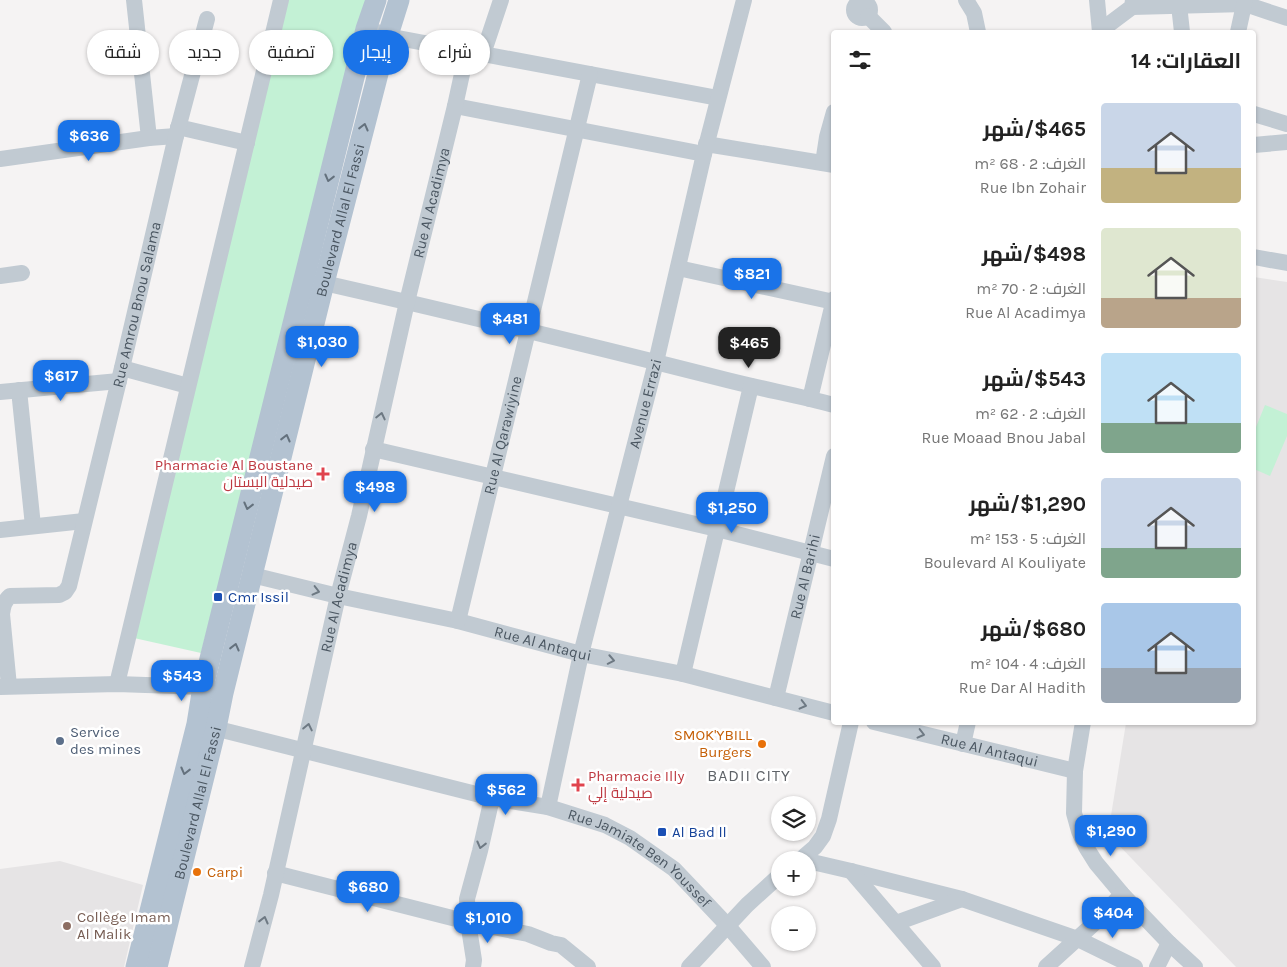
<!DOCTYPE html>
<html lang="ar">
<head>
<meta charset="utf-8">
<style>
	body { margin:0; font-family:Karla,Cairo,sans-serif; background:#f6f6f6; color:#222; direction:rtl; height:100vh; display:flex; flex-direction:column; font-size:19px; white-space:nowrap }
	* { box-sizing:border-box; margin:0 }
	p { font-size:16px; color:#767676 }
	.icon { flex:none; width:28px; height:28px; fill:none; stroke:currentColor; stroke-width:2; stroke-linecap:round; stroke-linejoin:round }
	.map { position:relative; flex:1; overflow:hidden; direction:ltr }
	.panel { position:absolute; left:831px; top:30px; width:425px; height:695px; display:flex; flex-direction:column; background:#fff; border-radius:5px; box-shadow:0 1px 4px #0004; direction:rtl }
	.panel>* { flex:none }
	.top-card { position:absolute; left:15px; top:30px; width:475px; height:45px; direction:rtl; display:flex; gap:10px }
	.controls { position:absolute; left:771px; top:796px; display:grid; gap:10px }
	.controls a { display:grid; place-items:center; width:45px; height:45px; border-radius:50%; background:#fff; box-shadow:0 1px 4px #0004; font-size:25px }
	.price { position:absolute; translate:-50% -42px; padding:0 11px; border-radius:10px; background:#1a73e8; color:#fff; font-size:16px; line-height:32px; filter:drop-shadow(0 1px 2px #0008) }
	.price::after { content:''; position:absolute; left:50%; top:30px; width:15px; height:11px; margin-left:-8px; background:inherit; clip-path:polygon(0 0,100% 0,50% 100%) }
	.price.active { background:#222; color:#fff }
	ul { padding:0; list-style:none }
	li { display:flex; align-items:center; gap:15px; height:125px; padding:0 15px }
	li span { display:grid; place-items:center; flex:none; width:140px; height:100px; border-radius:5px; color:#555 }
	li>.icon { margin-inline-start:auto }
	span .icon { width:60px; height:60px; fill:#fffc; stroke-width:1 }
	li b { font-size:21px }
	h2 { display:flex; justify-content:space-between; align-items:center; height:60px; padding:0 15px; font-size:21px }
	.chip { padding:0 18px; border-radius:22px; background:#fff; box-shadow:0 1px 4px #0004; font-size:18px; line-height:45px }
	.chip.active { background:#1a73e8; color:#fff }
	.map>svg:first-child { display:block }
	.education { fill:#e6e4e5 }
	.green { fill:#c3f1d5 }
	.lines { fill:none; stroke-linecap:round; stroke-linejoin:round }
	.minor { stroke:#c1cad2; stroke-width:16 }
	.major { stroke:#b3c2d1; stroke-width:21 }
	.oneway { stroke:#64717d }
	.oneway2 { stroke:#6e7983 }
	.health-dot { fill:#e0444e; stroke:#fff; stroke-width:2 }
	.transit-dot { fill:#1a4fb4; stroke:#fff; stroke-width:2 }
	.service-dot { fill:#5c6f8a; stroke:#fff; stroke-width:2 }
	.food-dot { fill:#e8710a; stroke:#fff; stroke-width:2 }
	.education-dot { fill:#8d6e63; stroke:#fff; stroke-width:2 }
	.labels { text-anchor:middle; stroke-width:5; stroke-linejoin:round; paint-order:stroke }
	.street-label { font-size:15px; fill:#4a5661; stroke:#fff }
	.health-label { font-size:15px; fill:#be3a42; stroke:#fff; text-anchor:end }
	.transit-label { font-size:15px; fill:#164399; stroke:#fff; text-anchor:start }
	.service-label { font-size:15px; fill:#4e5e75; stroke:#fff; text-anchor:start }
	.food-label { font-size:15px; fill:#c56008; stroke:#fff; text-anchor:end }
	.education-label { font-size:15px; fill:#785e54; stroke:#fff; text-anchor:start }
	.neighbourhood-label { font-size:16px; letter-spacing:1px; fill:#5f6368; stroke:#fff }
</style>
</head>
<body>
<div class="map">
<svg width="1287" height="967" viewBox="0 0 1287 967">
	<rect width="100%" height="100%" fill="#f5f3f3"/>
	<!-- education -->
	<path class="education" d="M1254,277L1287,282V967H1236L1108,834L1126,723L1254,722Z
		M60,861L143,885L124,967H0V869Z"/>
	<!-- green -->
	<path class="green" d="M284,0H367L201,653L134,638Z
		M1265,405L1287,414V436L1270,476L1254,469V432Z"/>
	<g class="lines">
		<!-- minor -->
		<g class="minor">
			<path d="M134,0L149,138"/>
			<path d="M966,0L974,13L978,32"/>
			<path d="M1097,0L1100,32"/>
			<circle cx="862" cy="10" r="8"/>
			<path d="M1179,5L1182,32"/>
			<path d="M1132,7L1245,4L1287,18"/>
			<path d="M868,16L884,32"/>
			<path d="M366,29L398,38L467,51L718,98"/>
			<path d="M1100,31L1132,7L1133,0"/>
			<path d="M1238,32L1245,0"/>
			<path d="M483,54L501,0"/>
			<path d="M455,106L704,154"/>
			<path d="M1254,114L1287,124"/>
			<path d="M178,127L247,143"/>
			<path d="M706,144L834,165"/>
			<path d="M1254,145L1287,142"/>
			<path d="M0,159L149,138L176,136"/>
			<path d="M823,163L827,137L834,112"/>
			<path d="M1254,257L1287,263"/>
			<path d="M678,268L834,302"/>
			<path d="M0,276L22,273"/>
			<path d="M324,283C456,313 588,345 719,378C757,388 796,395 834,405"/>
			<path d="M122,368L188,386"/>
			<path d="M19,390L33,526"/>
			<path d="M0,392L119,381"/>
			<path d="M810,399L834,299"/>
			<path d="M373,449L717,529L834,559"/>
			<path d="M0,530L84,521"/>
			<path id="s1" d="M252,575L338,596L458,621L581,654L683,674L834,713"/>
			<path id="s2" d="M458,621L590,74"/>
			<path d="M683,674L751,386"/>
			<path d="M117,684L281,0"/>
			<path id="s3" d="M9,686L2,614C3,607 4,601 10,596L59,595L65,592L69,586L122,368L176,136L207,19"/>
			<path d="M0,687L117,684L203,687L212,690"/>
			<path id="s4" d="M776,698L834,456"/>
			<path id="s5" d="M874,722L1075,771"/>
			<path d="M1083,722L1075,771L1074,813L1079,831L1086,847L1096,863L1122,894L1169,943L1195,967"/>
			<path id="s6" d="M206,726L492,798L548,807L605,825L630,838L674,869L694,890L727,925L763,967"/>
			<path d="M963,744L968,722"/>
			<path id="s7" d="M548,807L581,654L656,362L704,154L744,0"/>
			<path d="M800,860L815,847L823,836L829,819L851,722"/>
			<path d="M808,861L851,871L962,899L1078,939L1135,967"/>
			<path d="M851,871L933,967"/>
			<path d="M275,873L468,922L528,934L551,943L561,945L588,967"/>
			<path d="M896,923L962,899"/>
			<path id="s8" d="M252,967L271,895L338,596L359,516L407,302L455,106L467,51"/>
			<path d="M473,967L474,960L468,922L467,899L480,851L492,798"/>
			<path d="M689,967L747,905L780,875"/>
			<path d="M1046,967L1099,919L1122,894"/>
			<path d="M1157,967L1169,943"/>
		</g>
		<!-- major -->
		<g class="major">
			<path d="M136,967L197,724L203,687L366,29L376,0"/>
			<path id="s9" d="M157,967L216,728L223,693L324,283L388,35L399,0"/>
		</g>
	</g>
	<!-- one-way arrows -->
	<defs><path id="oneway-chevron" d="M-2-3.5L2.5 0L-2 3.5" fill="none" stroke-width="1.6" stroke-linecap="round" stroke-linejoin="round" transform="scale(1.25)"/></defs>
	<g class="oneway">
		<use href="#oneway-chevron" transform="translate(364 127) rotate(-76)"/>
		<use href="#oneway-chevron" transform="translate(329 178) rotate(104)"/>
		<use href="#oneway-chevron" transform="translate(286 438) rotate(-76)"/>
		<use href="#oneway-chevron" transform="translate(248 506) rotate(104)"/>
		<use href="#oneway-chevron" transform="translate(235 647) rotate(-76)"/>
		<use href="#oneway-chevron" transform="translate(185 771) rotate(104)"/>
	</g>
	<g class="oneway2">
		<use href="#oneway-chevron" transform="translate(381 416) rotate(-77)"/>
		<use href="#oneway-chevron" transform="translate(316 591) rotate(14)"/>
		<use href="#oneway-chevron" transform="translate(611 660) rotate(11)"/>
		<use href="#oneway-chevron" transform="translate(803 705) rotate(14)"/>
		<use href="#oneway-chevron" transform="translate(308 727) rotate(-78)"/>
		<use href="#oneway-chevron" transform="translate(921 734) rotate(14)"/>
		<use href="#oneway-chevron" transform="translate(481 845) rotate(104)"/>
		<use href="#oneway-chevron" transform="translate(264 920) rotate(-76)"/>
	</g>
	<!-- markers -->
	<g class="health-dot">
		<path d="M320.5 466.5h5v5h5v5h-5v5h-5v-5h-5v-5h5z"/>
		<path d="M575.5 777.5h5v5h5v5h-5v5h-5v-5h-5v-5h5z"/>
	</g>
	<g class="transit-dot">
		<rect x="213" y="592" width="10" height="10" rx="2.5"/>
		<rect x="657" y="827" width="10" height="10" rx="2.5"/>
	</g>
	<circle class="service-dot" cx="60" cy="741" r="5"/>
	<g class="food-dot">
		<circle cx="762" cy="744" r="5"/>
		<circle cx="197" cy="872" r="5"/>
	</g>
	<circle class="education-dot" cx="67" cy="926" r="5"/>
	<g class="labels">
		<!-- street labels -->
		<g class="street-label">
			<text dy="5" stroke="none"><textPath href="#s8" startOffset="785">Rue Al Acadimya</textPath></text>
			<text dy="5" stroke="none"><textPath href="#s9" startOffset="769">Boulevard Allal El Fassi</textPath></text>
			<text dy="5" stroke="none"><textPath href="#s3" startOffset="445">Rue Amrou Bnou Salama</textPath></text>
			<text dy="5" stroke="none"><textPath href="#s7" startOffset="415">Avenue Errazi</textPath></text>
			<text dy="5" stroke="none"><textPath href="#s2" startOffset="191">Rue Al Qarawiyine</textPath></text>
			<text dy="5" stroke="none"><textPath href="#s4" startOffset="125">Rue Al Barihi</textPath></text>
			<text dy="5" stroke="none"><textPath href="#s8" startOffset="380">Rue Al Acadimya</textPath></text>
			<text dy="5" stroke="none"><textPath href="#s1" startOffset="299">Rue Al Antaqui</textPath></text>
			<text dy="5" stroke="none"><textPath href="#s5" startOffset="119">Rue Al Antaqui</textPath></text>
			<text dy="5" stroke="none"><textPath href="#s9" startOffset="169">Boulevard Allal El Fassi</textPath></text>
			<text dy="5" stroke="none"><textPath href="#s6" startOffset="458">Rue Jamiate Ben Youssef</textPath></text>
		</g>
		<!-- health labels -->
		<g class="health-label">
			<text x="313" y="470">Pharmacie Al Boustane<tspan x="313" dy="17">صيدلية البستان</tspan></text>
			<text x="588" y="781" text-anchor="start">Pharmacie Illy<tspan x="588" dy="17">صيدلية إلي</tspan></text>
		</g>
		<!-- transit labels -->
		<g class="transit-label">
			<text x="228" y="602">Cmr Issil</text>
			<text x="672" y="837">Al Bad ll</text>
		</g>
		<!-- service labels -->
		<g class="service-label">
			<text x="70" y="737">Service<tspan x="70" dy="17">des mines</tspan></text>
		</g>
		<!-- food labels -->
		<g class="food-label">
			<text x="752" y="740">SMOK'YBILL<tspan x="752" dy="17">Burgers</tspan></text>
			<text x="207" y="877" text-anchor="start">Carpi</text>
		</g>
		<!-- education labels -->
		<g class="education-label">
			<text x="77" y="922">Collège Imam<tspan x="77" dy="17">Al Malik</tspan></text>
		</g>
		<!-- neighbourhood labels -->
		<g class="neighbourhood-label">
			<text x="749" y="781">BADII CITY</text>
		</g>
	</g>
</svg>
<div class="controls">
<a><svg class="icon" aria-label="layers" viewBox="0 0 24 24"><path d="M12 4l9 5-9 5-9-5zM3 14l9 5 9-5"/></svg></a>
<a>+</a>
<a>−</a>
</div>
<b class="price" style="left:89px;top:162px">$636</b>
<b class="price" style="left:752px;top:300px">$821</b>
<b class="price" style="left:510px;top:345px">$481</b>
<b class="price" style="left:322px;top:368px">$1,030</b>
<b class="price active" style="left:749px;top:369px">$465</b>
<b class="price" style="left:61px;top:402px">$617</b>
<b class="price" style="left:375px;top:513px">$498</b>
<b class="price" style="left:732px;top:534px">$1,250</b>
<b class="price" style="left:182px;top:702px">$543</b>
<b class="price" style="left:506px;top:816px">$562</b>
<b class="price" style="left:1111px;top:857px">$1,290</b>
<b class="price" style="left:368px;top:913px">$680</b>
<b class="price" style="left:1113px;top:939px">$404</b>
<b class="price" style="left:488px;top:944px">$1,010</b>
<div class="top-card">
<a class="chip">شراء</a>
<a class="chip active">إيجار</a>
<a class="chip">تصفية</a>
<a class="chip">جديد</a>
<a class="chip">شقة</a>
</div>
<section class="panel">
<h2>العقارات: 14<svg class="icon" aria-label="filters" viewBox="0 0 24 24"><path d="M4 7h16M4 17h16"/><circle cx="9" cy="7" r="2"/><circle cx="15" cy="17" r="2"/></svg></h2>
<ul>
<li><span style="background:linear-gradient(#c9d6e8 65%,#c2b280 0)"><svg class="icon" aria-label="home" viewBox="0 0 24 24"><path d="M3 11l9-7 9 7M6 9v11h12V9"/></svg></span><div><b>$465/شهر</b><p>الغرف: 2 · 68 m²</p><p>Rue Ibn Zohair</p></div></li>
<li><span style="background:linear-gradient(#dfe7d0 70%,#b9a48a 0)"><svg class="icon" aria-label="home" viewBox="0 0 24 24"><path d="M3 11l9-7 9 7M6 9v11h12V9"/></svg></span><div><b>$498/شهر</b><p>الغرف: 2 · 70 m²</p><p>Rue Al Acadimya</p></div></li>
<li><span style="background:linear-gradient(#bfe0f5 70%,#7fa58c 0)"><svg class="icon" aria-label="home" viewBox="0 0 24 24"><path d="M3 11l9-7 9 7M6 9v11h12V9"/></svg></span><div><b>$543/شهر</b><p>الغرف: 2 · 62 m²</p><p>Rue Moaad Bnou Jabal</p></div></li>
<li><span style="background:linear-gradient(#c9d6e8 70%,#7fa58c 0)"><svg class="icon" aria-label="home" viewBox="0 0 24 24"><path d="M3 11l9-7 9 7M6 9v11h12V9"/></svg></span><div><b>$1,290/شهر</b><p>الغرف: 5 · 153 m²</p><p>Boulevard Al Kouliyate</p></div></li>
<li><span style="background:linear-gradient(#a9c7e8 65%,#9aa5b1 0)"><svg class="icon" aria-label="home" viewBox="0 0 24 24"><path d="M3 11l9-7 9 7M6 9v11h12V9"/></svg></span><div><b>$680/شهر</b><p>الغرف: 4 · 104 m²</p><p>Rue Dar Al Hadith</p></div></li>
</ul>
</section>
</div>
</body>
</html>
